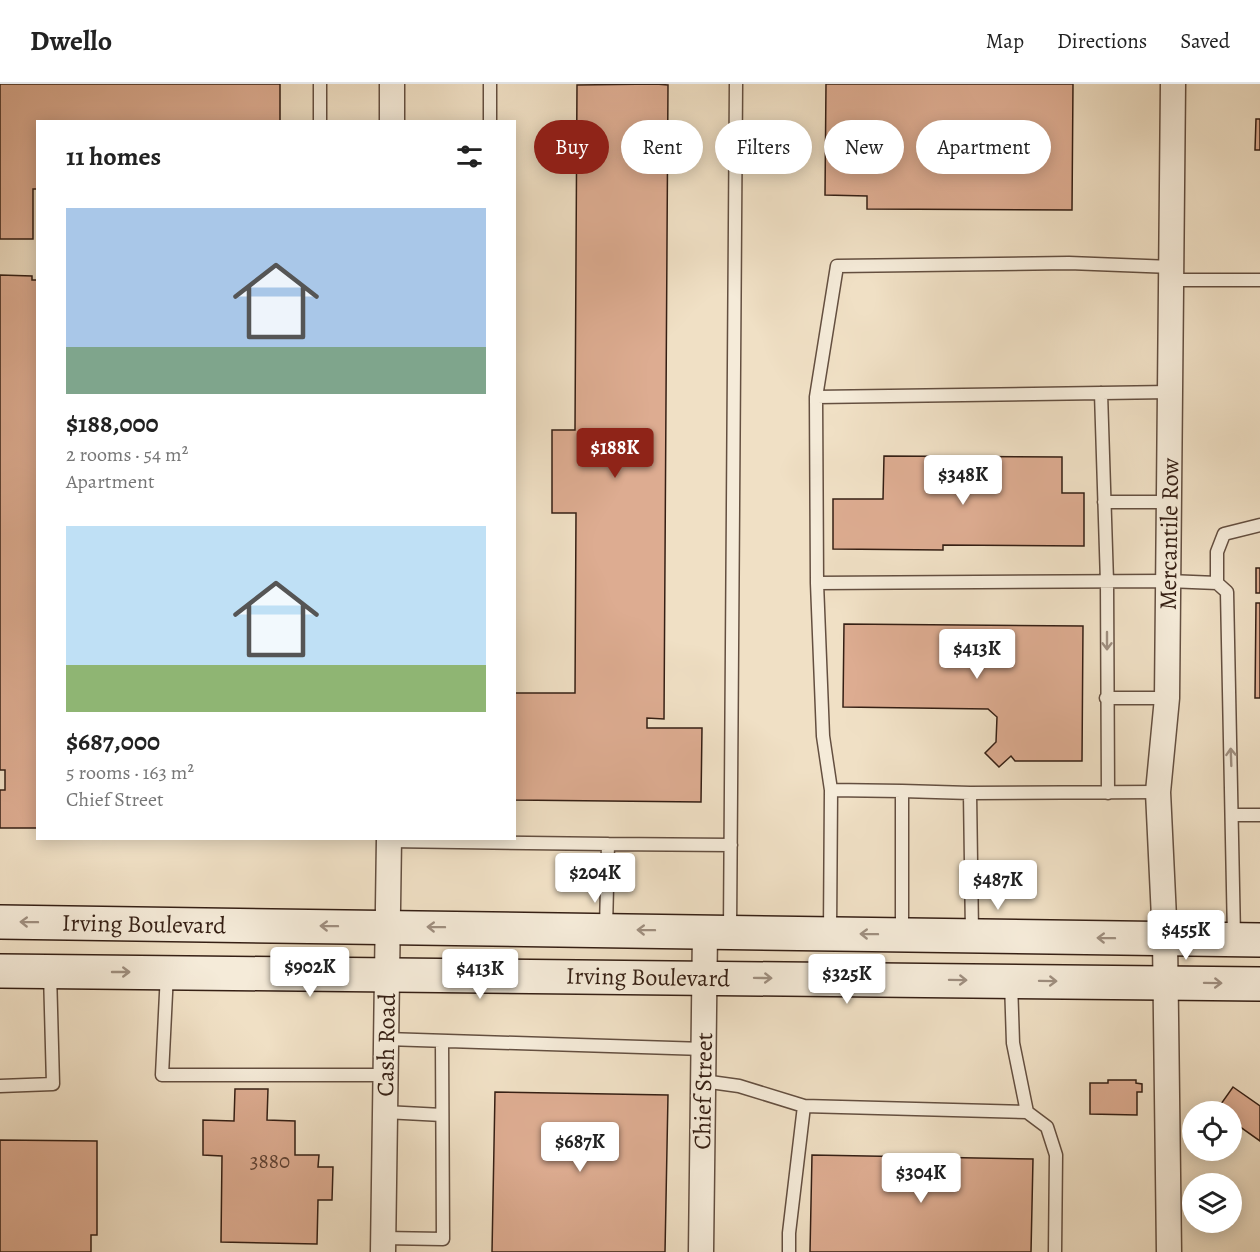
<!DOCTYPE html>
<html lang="en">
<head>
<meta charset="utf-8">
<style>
	body { margin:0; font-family:Alegreya,serif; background:#f2f2f2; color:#222; height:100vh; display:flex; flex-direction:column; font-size:22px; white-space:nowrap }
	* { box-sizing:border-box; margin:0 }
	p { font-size:20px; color:#767676 }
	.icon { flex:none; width:33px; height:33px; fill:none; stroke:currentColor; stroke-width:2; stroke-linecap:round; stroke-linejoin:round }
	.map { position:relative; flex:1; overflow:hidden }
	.side { position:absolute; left:36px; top:36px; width:480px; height:720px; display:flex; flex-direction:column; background:#fff; border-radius:0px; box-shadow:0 3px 15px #0003 }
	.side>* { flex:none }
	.banner { position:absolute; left:534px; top:36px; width:570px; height:54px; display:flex; gap:12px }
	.buttons { position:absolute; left:1182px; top:1017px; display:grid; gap:12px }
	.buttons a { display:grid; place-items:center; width:60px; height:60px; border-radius:50%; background:#fff; box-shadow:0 3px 15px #0003; font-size:30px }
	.price { position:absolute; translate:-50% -51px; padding:0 14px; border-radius:6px; background:#fff; color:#222; font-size:20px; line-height:39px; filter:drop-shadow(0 2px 3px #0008) }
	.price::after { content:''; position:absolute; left:50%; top:36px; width:18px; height:14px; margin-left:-9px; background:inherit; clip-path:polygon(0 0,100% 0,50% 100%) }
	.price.on { background:#8f2418; color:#fff }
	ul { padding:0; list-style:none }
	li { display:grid; align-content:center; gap:12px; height:318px; padding:0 30px }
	li span { display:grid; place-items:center; height:186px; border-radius:0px; color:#555 }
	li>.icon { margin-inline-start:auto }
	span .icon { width:108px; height:108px; fill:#fffc; stroke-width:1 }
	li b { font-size:26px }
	h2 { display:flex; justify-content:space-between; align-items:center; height:72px; padding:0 30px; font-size:26px }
	.pill { padding:0 21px; border-radius:27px; background:#fff; box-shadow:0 3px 15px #0003; font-size:21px; line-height:54px }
	.pill.on { background:#8f2418; color:#fff }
	header { display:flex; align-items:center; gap:36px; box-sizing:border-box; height:84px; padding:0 30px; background:#fff; border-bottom:2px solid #e0e0e0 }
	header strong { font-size:28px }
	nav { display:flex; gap:33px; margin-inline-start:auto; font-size:21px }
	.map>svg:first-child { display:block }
	.building { fill:#ddac91; stroke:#351f14; stroke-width:1.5 }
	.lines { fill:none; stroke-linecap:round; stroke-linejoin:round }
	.service-casing { stroke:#644f40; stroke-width:15 }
	.minor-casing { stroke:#644f40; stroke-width:27 }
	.secondary-casing { stroke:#351f14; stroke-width:36 }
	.service { stroke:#f5ebd9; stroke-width:12 }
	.minor { stroke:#f5ebd9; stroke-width:24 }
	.secondary { stroke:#f5ebd9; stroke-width:33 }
	.oneway { stroke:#9f8f80 }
	.labels { text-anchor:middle; stroke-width:4.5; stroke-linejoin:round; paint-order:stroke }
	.number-label { font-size:21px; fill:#5f4233 }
	.street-label { font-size:24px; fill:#351f14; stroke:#f5ebd9 }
</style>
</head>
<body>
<header>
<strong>Dwello</strong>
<nav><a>Map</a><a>Directions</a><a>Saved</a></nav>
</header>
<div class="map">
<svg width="1260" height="1168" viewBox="0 0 1260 1168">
	<rect width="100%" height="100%" fill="#f0e0c5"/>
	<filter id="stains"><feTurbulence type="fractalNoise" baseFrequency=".00333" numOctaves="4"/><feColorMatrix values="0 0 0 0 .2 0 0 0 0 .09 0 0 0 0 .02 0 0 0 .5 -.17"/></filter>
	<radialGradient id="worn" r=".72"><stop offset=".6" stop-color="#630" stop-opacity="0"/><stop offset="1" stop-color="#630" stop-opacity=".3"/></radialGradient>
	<!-- building -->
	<path class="building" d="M0,0H280V38H38V105H33V155H0Z
		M656,0L668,1L664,635L647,634V644H702L701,718L514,716V609H575L576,429H552V346H575L577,1Z
		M826,0H1073L1072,126L867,125V112L825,111Z
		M1256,35H1260V66H1255Z
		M0,191L32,192V196H38V744H0V706H5V686H0Z
		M884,372L1062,373V409H1084V462L943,461V466L833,465V415H883Z
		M1256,484H1260V509H1256Z
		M1256,519H1260V614H1255Z
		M844,540L1083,542L1082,677H1015L1011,672L999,683L985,669L996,658L997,633L988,625L843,623Z
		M1108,996H1136V999L1142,1000V1008H1137V1031L1090,1030V999H1108Z
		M1233,1003L1260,1022V1057L1232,1037V1028L1216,1027Z
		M235,1005H268L267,1036L295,1037V1071H319L318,1083H333L332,1116H318L317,1160L221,1158L222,1072L203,1071V1036L234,1037Z
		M495,1008L668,1011L665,1168H492Z
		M0,1056L97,1057V1151H91V1168H0Z
		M812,1071L1033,1075L1031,1168H810Z"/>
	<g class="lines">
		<!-- service casing -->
		<g class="service-casing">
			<path id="service" d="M320,38V0
				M490,38V0
				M1171,196H1260
				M1101,309L1107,498L1108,709
				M816,313L1170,308
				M1104,418H1169
				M817,499L816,313L837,182L1069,179L1172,183
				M1217,499V468L1224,450L1260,441
				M1106,614H1167
				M831,706L902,707V850
				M902,707L970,709L972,849
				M970,709L1158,708
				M1233,731H1260
				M389,757L608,760L606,844
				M608,760L731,761
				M730,846L736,0
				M830,848L831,706L823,652L817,499L1168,497L1217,499L1227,508L1234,853
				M167,889L162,991H385
				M1011,898L1013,959L1027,1028
				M386,955L704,965
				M703,997L739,1002L804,1022
				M0,1002L53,1000L50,889
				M385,1028L442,1031
				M383,1154L443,1155L442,958
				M789,1168V1149L804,1022L1027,1028L1047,1043L1056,1071L1055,1168"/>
		</g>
		<!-- minor casing -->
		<g class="minor-casing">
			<path id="minor" d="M392,0V38
				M383,1168L389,754
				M701,1168L705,847
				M1169,1168L1165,855L1158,708L1167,614L1173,0"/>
		</g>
		<!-- secondary casing -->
		<g class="secondary-casing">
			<path id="secondary" d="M0,838L1260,856
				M0,887L1260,900"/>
		</g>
		<!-- service -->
		<use href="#service" class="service"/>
		<!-- minor -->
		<use href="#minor" class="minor"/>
		<!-- secondary -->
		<use href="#secondary" class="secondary"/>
	</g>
	<!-- one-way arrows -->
	<defs><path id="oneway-shaft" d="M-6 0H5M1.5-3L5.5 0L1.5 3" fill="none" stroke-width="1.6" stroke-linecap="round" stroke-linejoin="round" transform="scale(1.5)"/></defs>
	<g class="oneway">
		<use href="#oneway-shaft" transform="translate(1107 557) rotate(90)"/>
		<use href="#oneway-shaft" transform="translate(1231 673) rotate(-92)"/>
		<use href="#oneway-shaft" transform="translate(29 838) rotate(-179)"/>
		<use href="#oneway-shaft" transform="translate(329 842) rotate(-179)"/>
		<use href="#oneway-shaft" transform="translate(436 843) rotate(-179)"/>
		<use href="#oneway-shaft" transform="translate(646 846) rotate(-179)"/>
		<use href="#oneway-shaft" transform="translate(869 850) rotate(-179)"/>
		<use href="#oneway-shaft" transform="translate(1106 854) rotate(-179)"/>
		<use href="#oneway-shaft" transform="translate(121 888)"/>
		<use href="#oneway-shaft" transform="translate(763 894) rotate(1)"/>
		<use href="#oneway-shaft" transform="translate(958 896) rotate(1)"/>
		<use href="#oneway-shaft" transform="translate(1048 897) rotate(1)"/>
		<use href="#oneway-shaft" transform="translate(1213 899) rotate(1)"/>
	</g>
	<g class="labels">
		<!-- number labels -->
		<g class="number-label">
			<text x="270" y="1084">3880</text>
		</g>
		<!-- street labels -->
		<g class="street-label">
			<text transform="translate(1169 450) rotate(-89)" y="8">Mercantile Row</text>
			<text transform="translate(144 840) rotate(1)" y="8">Irving Boulevard</text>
			<text transform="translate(648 893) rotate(1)" y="8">Irving Boulevard</text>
			<text transform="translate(386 961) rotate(-89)" y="8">Cash Road</text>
			<text transform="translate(703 1007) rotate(-89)" y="8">Chief Street</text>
		</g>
	</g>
	<rect width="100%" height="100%" filter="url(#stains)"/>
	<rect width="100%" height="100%" fill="url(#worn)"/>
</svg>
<div class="buttons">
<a><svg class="icon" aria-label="locate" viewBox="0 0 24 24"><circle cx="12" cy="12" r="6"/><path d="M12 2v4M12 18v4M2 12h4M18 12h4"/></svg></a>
<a><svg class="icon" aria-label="layers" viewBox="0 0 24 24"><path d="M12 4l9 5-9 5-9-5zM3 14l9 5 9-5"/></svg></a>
</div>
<b class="price on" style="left:615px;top:395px">$188K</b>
<b class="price" style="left:963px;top:422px">$348K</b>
<b class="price" style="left:977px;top:596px">$413K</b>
<b class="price" style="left:595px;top:820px">$204K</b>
<b class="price" style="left:998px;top:827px">$487K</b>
<b class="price" style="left:1186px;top:877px">$455K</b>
<b class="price" style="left:310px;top:914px">$902K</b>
<b class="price" style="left:480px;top:916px">$413K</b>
<b class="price" style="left:847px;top:921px">$325K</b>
<b class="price" style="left:580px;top:1089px">$687K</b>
<b class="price" style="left:921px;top:1120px">$304K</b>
<div class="banner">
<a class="pill on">Buy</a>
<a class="pill">Rent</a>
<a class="pill">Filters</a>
<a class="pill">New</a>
<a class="pill">Apartment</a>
</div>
<section class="side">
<h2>11 homes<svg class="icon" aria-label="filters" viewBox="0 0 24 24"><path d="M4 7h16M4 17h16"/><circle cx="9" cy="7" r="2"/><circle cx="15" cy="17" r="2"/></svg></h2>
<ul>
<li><span style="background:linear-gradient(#a9c7e8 75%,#7fa58c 0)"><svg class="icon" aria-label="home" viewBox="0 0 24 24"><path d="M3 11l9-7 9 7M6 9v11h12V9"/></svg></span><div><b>$188,000</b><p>2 rooms · 54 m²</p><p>Apartment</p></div></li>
<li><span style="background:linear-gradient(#bfe0f5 75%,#8fb573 0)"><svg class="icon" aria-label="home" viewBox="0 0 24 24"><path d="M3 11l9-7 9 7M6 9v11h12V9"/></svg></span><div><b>$687,000</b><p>5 rooms · 163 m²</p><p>Chief Street</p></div></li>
</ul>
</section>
</div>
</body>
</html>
